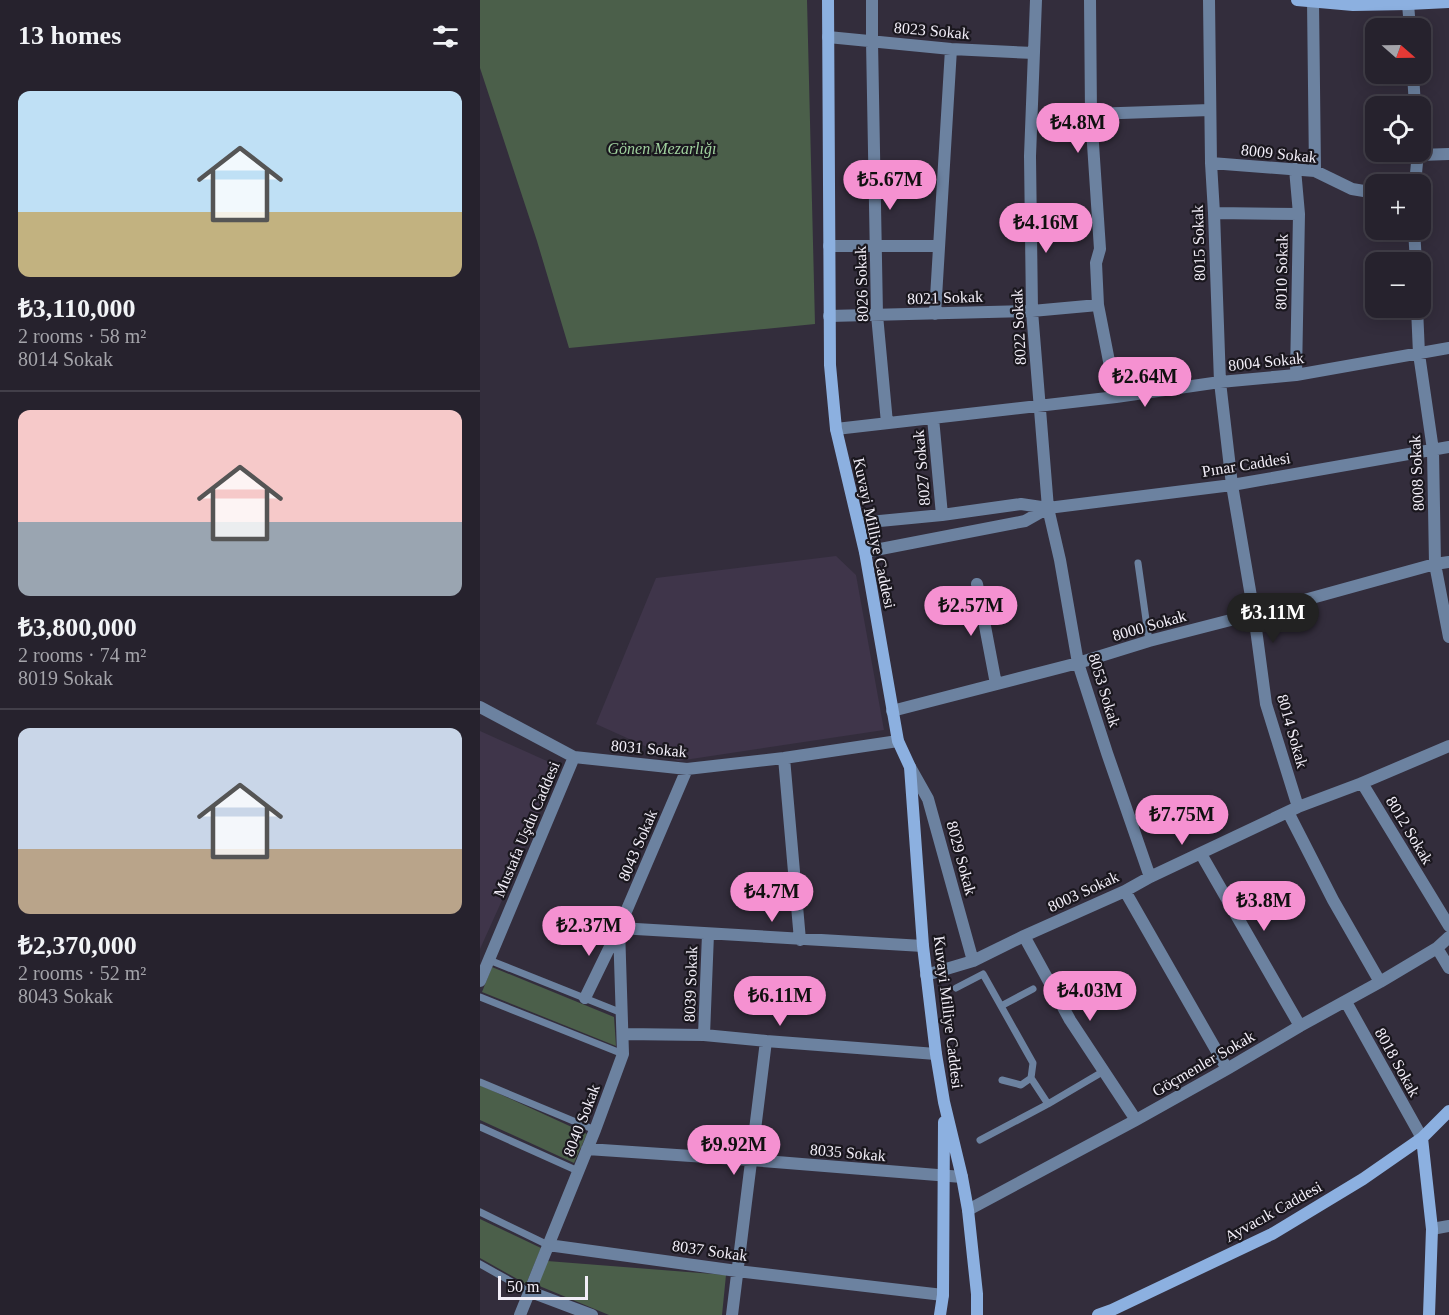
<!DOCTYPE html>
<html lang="en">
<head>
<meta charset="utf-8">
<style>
	body { margin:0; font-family:"Times New Roman",serif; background:#322f39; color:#f1f3f6; height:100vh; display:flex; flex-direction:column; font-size:22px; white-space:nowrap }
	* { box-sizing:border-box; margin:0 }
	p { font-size:20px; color:#a4a4aa }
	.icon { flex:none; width:33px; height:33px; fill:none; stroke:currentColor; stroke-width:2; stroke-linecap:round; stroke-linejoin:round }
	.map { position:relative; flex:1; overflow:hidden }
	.sheet { display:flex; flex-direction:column; background:#26222d; width:480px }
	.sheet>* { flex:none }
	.needle { width:39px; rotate:110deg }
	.controls { position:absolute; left:885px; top:18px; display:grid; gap:12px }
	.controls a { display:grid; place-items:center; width:66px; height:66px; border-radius:12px; background:#26222d; box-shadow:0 3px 15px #0003,0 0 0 2px #423f49; font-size:30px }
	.scale { position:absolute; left:18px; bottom:15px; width:90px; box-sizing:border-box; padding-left:6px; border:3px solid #f2eef8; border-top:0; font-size:16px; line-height:21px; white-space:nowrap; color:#f2eef8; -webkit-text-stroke:4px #1a171e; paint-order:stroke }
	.price { position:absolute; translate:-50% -51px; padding:0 14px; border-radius:21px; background:#f591d1; color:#111; font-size:20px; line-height:39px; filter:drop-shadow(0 2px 3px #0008) }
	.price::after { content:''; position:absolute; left:50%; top:36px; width:18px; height:14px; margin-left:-9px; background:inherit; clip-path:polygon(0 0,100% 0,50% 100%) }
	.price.on { background:#222; color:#fff }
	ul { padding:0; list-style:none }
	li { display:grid; align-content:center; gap:12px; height:318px; padding:0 18px }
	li+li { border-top:2px solid #423f49 }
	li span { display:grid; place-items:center; height:186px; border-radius:12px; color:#555 }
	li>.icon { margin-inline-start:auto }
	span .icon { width:108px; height:108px; fill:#fffc; stroke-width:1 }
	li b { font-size:26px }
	h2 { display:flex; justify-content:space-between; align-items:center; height:72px; padding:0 18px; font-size:26px }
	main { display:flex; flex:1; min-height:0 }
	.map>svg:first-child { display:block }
	.built { fill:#3f354a }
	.green { fill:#4b5f4a }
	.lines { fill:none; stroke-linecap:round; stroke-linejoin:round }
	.lane { stroke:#6c82a0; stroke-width:7 }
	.street { stroke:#6c82a0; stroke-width:12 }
	.secondary { stroke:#8cb0e0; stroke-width:12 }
	.labels { text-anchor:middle; stroke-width:4.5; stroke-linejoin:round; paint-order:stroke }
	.street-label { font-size:16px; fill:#f2eef8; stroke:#1a171e }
	.park-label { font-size:16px; font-style:italic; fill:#9fd09d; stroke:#1a171e }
</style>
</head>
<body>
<main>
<section class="sheet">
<h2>13 homes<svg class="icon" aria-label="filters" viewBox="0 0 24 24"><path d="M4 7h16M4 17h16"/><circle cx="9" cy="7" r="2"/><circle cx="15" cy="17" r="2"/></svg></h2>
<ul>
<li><span style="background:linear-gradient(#bfe0f5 65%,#c2b280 0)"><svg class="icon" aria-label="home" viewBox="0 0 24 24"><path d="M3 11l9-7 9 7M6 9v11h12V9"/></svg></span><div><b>₺3,110,000</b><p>2 rooms · 58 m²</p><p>8014 Sokak</p></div></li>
<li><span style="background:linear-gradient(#f6c9c9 60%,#9aa5b1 0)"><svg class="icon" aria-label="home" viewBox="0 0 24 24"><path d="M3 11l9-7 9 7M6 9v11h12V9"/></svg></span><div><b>₺3,800,000</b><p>2 rooms · 74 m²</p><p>8019 Sokak</p></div></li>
<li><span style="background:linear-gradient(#c9d6e8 65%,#b9a48a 0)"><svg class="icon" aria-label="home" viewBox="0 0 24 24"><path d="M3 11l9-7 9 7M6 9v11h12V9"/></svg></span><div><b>₺2,370,000</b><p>2 rooms · 52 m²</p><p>8043 Sokak</p></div></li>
</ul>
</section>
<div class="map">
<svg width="969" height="1315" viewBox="0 0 969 1315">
	<rect width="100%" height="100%" fill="#332d3c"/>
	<!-- built -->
	<path class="built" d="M356,556L376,575L404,730L198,761L116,724L176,578Z
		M0,731L78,766L37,867L0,949Z"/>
	<!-- green -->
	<path class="green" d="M0,0H327L335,324L89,348L57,241L0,68Z
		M12,967L134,1017L136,1046L2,992Z
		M0,1085L107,1134L94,1163L0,1120Z
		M0,1219L61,1248L46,1284L0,1258Z
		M67,1261L246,1275L242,1315H129L57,1285Z"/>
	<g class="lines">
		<!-- lane -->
		<path class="lane" d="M658,563L669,641
			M9,960L142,1013
			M476,988L503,974L553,1063L551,1078L568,1104L624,1071
			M0,997L143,1054
			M521,1006L553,989
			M522,1080L541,1085L551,1078
			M0,1082L115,1130
			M0,1127L98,1171
			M500,1140L568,1104
			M0,1212L68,1245
			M0,1264L48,1291"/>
		<!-- street -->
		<path class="street" d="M392,0V41L397,315L407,423
			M556,0L550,156L552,311L568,508L580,560L598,663L627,753L670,877
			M610,0L611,114L620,249L616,263L618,305L636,397
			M729,0L731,163L734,213L740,382L752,485L774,614L786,704L818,807
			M833,1L835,171
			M928,4L930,28
			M348,37L471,49L554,53
			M933,74L935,106
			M611,114L730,110
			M939,155L969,154
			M731,163L835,171L872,189L896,193
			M815,169L819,214L816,375
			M935,184L938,152
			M734,213L819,214
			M934,230L936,262
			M349,246H458
			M937,308L939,354L953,450L955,564L969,637
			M455,314L471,49
			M349,316L552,311L618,305
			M453,418L462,515
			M356,429L636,397L740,382L816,375L969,348
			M379,523L462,515L541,504L568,508L752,485L969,447
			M385,552L545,521L568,508
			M497,584L516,684
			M0,707L94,757L207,769L304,758L418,741
			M412,711L598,663L669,641L774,614L955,564L969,562
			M304,758L320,940
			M430,767L448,799L493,961
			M882,783L969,926
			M808,812L853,900L900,982
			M721,854L820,1026
			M645,891L747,1069
			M139,928L443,946
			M544,936L590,1020L656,1120
			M957,948L969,968
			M446,975L493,961L544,936L645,891L670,877L818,807L882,783L969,746
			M0,981L94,757
			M105,998L139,928L207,769
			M866,1002L942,1138
			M143,1034L224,1035L286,1041L456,1054
			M224,1035L228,934
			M107,1149L271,1160L482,1177
			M488,1210L656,1120L747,1069L820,1026L900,982L957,948L969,937
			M952,1229L969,1226
			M68,1245L257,1271L463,1295
			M48,1291L112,1315
			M40,1315L115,1130L143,1054L139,928
			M252,1315L286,1041"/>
		<!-- secondary -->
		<path class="secondary" d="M348,0L350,365L356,429L385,552L418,741L430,767L443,946L456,1054L464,1102L482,1177L488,1210L497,1294V1315
			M817,0L873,5L928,4L969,2
			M942,1138L952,1229L949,1315
			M460,1315L463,1295L464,1122
			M618,1315L632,1310L792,1234L883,1179L942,1138L969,1111"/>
	</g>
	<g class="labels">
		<!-- street labels -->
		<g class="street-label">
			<text transform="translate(452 30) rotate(5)" y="6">8023 Sokak</text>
			<text transform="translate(799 153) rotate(6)" y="6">8009 Sokak</text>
			<text transform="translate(718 243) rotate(-92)" y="6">8015 Sokak</text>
			<text transform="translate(801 272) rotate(-89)" y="6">8010 Sokak</text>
			<text transform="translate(381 284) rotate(-92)" y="6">8026 Sokak</text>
			<text transform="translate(465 297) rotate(-2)" y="6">8021 Sokak</text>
			<text transform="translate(538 327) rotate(-93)" y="6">8022 Sokak</text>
			<text transform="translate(786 361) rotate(-6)" y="6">8004 Sokak</text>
			<text transform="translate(766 464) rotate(-9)" y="6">Pınar Caddesi</text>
			<text transform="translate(441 468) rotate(-95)" y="6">8027 Sokak</text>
			<text transform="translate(936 473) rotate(-93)" y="6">8008 Sokak</text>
			<text transform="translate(395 533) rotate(78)" y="6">Kuvayi Milliye Caddesi</text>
			<text transform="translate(669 625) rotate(-16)" y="6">8000 Sokak</text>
			<text transform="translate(625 690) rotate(73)" y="6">8053 Sokak</text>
			<text transform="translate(813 731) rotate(74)" y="6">8014 Sokak</text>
			<text transform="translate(169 748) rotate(5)" y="6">8031 Sokak</text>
			<text transform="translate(46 829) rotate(-67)" y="6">Mustafa Uşdu Caddesi</text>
			<text transform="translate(930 830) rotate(59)" y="6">8012 Sokak</text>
			<text transform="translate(157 845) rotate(-67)" y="6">8043 Sokak</text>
			<text transform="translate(482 858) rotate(75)" y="6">8029 Sokak</text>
			<text transform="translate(603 891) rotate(-25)" y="6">8003 Sokak</text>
			<text transform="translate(210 984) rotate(-88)" y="6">8039 Sokak</text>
			<text transform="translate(469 1012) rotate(83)" y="6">Kuvayi Milliye Caddesi</text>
			<text transform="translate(918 1062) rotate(61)" y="6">8018 Sokak</text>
			<text transform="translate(723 1063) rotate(-30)" y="6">Göçmenler Sokak</text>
			<text transform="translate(101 1120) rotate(-69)" y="6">8040 Sokak</text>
			<text transform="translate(368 1152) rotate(5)" y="6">8035 Sokak</text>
			<text transform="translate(793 1211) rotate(-29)" y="6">Ayvacık Caddesi</text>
			<text transform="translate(230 1250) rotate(8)" y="6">8037 Sokak</text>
		</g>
		<!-- park labels -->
		<g class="park-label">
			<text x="182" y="154">Gönen Mezarlığı</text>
		</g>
	</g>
</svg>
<div class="controls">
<a><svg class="needle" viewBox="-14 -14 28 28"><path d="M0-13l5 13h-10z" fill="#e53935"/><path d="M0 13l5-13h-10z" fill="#a4a4aa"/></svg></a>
<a><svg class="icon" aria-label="locate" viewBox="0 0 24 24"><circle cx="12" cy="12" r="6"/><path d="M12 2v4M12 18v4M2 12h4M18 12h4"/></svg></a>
<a>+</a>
<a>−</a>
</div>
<div class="scale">50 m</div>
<b class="price" style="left:598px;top:154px">₺4.8M</b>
<b class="price" style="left:410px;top:211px">₺5.67M</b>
<b class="price" style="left:566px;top:254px">₺4.16M</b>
<b class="price" style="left:665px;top:408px">₺2.64M</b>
<b class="price" style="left:491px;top:637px">₺2.57M</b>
<b class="price on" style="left:793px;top:644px">₺3.11M</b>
<b class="price" style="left:702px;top:846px">₺7.75M</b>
<b class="price" style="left:292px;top:923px">₺4.7M</b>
<b class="price" style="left:784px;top:932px">₺3.8M</b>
<b class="price" style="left:109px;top:957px">₺2.37M</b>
<b class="price" style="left:610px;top:1022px">₺4.03M</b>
<b class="price" style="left:300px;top:1027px">₺6.11M</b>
<b class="price" style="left:254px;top:1176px">₺9.92M</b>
</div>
</main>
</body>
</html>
